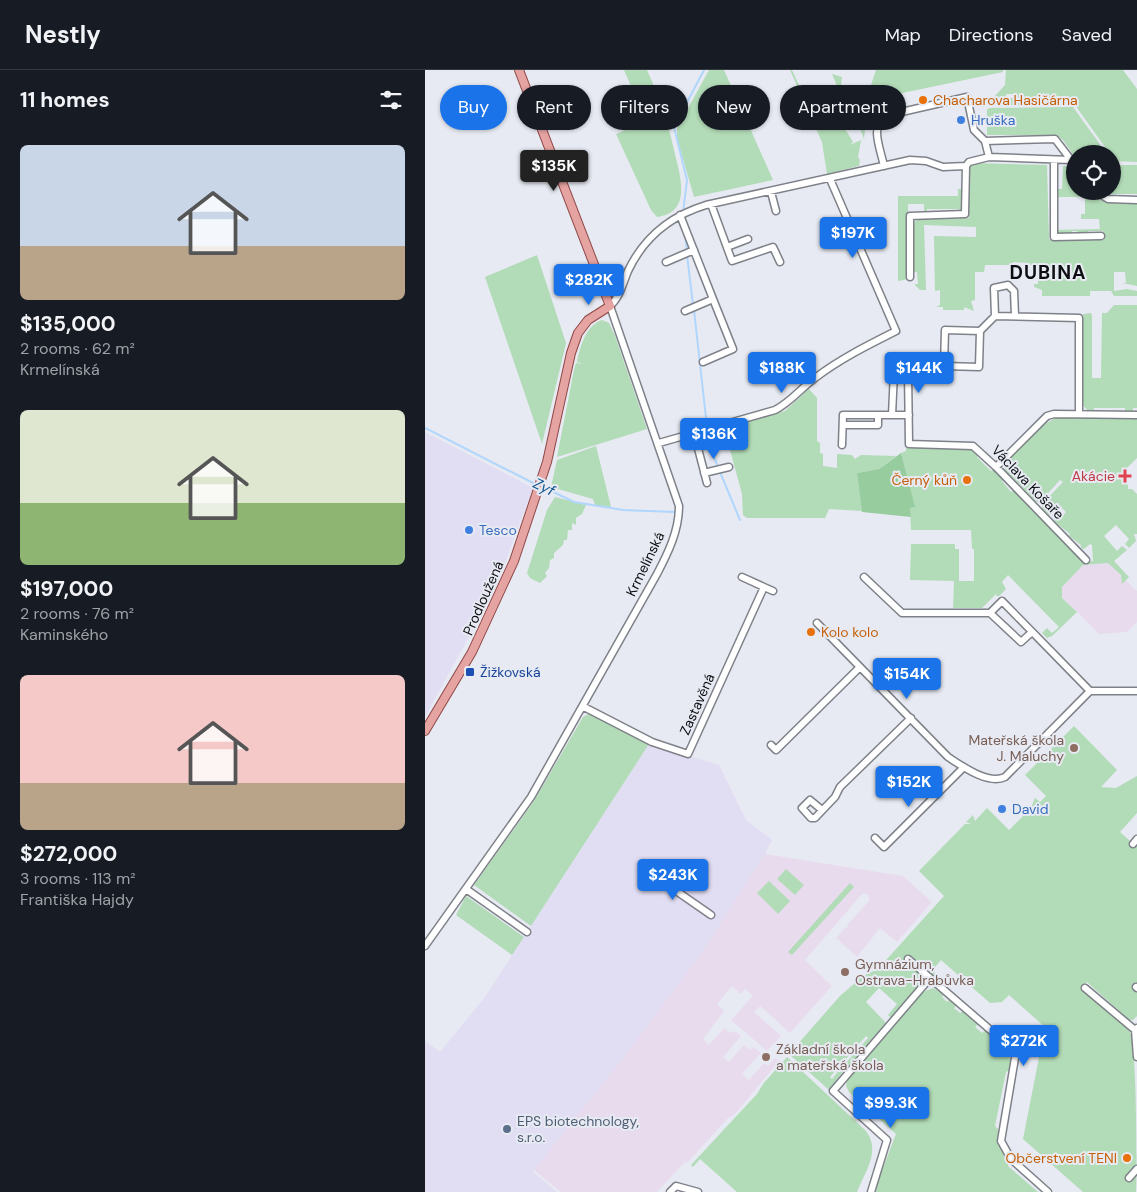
<!DOCTYPE html>
<html lang="en">
<head>
<meta charset="utf-8">
<style>
	body { margin:0; font-family:"DM Sans",sans-serif; background:#20242c; color:#f1f3f6; height:100vh; display:flex; flex-direction:column; font-size:19px; white-space:nowrap }
	* { box-sizing:border-box; margin:0 }
	p { font-size:16px; color:#9ea1a6 }
	.icon { flex:none; width:28px; height:28px; fill:none; stroke:currentColor; stroke-width:2; stroke-linecap:round; stroke-linejoin:round }
	.map { position:relative; flex:1; overflow:hidden }
	.drawer { display:flex; flex-direction:column; background:#171b24; width:425px }
	.drawer>* { flex:none }
	.top-card { position:absolute; left:15px; top:15px; width:475px; height:45px; display:flex; gap:10px }
	.fabs { position:absolute; left:641px; top:75px; display:grid; gap:10px }
	.fabs a { display:grid; place-items:center; width:55px; height:55px; border-radius:50%; background:#171b24; box-shadow:0 1px 4px #0004; font-size:25px }
	.price { position:absolute; translate:-50% -42px; padding:0 11px; border-radius:5px; background:#1a73e8; color:#fff; font-size:16px; line-height:32px; filter:drop-shadow(0 1px 2px #0008) }
	.price::after { content:''; position:absolute; left:50%; top:30px; width:15px; height:11px; margin-left:-8px; background:inherit; clip-path:polygon(0 0,100% 0,50% 100%) }
	.price.active { background:#222; color:#fff }
	ul { padding:0; list-style:none }
	li { display:grid; align-content:center; gap:10px; height:265px; padding:0 20px }
	li span { display:grid; place-items:center; height:155px; border-radius:8px; color:#555 }
	li>.icon { margin-inline-start:auto }
	span .icon { width:90px; height:90px; fill:#fffc; stroke-width:1 }
	li b { font-size:21px }
	h2 { display:flex; justify-content:space-between; align-items:center; height:60px; padding:0 20px; font-size:21px }
	.pill { padding:0 18px; border-radius:22px; background:#171b24; box-shadow:0 1px 4px #0004; font-size:18px; line-height:45px }
	.pill.active { background:#1a73e8; color:#fff }
	header { display:flex; align-items:center; gap:30px; box-sizing:border-box; height:70px; padding:0 25px; background:#171b24; border-bottom:1px solid #363941 }
	header strong { font-size:24px }
	nav { display:flex; gap:28px; margin-inline-start:auto; font-size:18px }
	main { display:flex; flex:1; min-height:0 }
	.map>svg:first-child { display:block }
	.commercial { fill:#e1ddf3 }
	.education { fill:#e9dbee }
	.green { fill:#b2dbb7 }
	.forest { fill:#96cc9e }
	.lines { fill:none; stroke-linecap:round; stroke-linejoin:round }
	.stream { stroke:#b0d6fd; stroke-width:2 }
	.minor-casing { stroke:#7e8188; stroke-width:9 }
	.major-casing { stroke:#8e4746; stroke-width:10 }
	.minor { stroke:#fff; stroke-width:6 }
	.major { stroke:#e5a3a1; stroke-width:8 }
	.food-dot { fill:#e8710a; stroke:#e7eaf2; stroke-width:2 }
	.shop-dot { fill:#3f7fe0; stroke:#e7eaf2; stroke-width:2 }
	.health-dot { fill:#e0444e; stroke:#e7eaf2; stroke-width:2 }
	.transit-dot { fill:#1a4fb4; stroke:#e7eaf2; stroke-width:2 }
	.education-dot { fill:#8d6e63; stroke:#e7eaf2; stroke-width:2 }
	.service-dot { fill:#5c6f8a; stroke:#e7eaf2; stroke-width:2 }
	.labels { text-anchor:middle; stroke-width:4; stroke-linejoin:round; paint-order:stroke }
	.food-label { font-size:14px; fill:#c56008; stroke:#e7eaf2; text-anchor:start }
	.shop-label { font-size:14px; fill:#366cbe; stroke:#e7eaf2; text-anchor:start }
	.health-label { font-size:14px; fill:#be3a42; stroke:#e7eaf2; text-anchor:end }
	.street-label { font-size:14px; fill:#0d0e11; stroke:#e7eaf2 }
	.transit-label { font-size:14px; fill:#164399; stroke:#e7eaf2; text-anchor:start }
	.education-label { font-size:14px; fill:#785e54; stroke:#e7eaf2; text-anchor:start }
	.service-label { font-size:14px; fill:#4e5e75; stroke:#e7eaf2; text-anchor:start }
	.water-label { font-size:15px; font-style:italic; fill:#125690; stroke:#e7eaf2 }
	.district-label { font-size:19px; font-weight:bold; letter-spacing:1px; fill:#0d0e11; stroke:#e7eaf2 }
</style>
</head>
<body>
<header>
<strong>Nestly</strong>
<nav><a>Map</a><a>Directions</a><a>Saved</a></nav>
</header>
<main>
<section class="drawer">
<h2>11 homes<svg class="icon" aria-label="filters" viewBox="0 0 24 24"><path d="M4 7h16M4 17h16"/><circle cx="9" cy="7" r="2"/><circle cx="15" cy="17" r="2"/></svg></h2>
<ul>
<li><span style="background:linear-gradient(#c9d6e8 65%,#b9a48a 0)"><svg class="icon" aria-label="home" viewBox="0 0 24 24"><path d="M3 11l9-7 9 7M6 9v11h12V9"/></svg></span><div><b>$135,000</b><p>2 rooms · 62 m²</p><p>Krmelínská</p></div></li>
<li><span style="background:linear-gradient(#dfe7d0 60%,#8fb573 0)"><svg class="icon" aria-label="home" viewBox="0 0 24 24"><path d="M3 11l9-7 9 7M6 9v11h12V9"/></svg></span><div><b>$197,000</b><p>2 rooms · 76 m²</p><p>Kaminského</p></div></li>
<li><span style="background:linear-gradient(#f6c9c9 70%,#b9a48a 0)"><svg class="icon" aria-label="home" viewBox="0 0 24 24"><path d="M3 11l9-7 9 7M6 9v11h12V9"/></svg></span><div><b>$272,000</b><p>3 rooms · 113 m²</p><p>Františka Hajdy</p></div></li>
</ul>
</section>
<div class="map">
<svg width="712" height="1122" viewBox="0 0 712 1122">
	<rect width="100%" height="100%" fill="#e7eaf2"/>
	<!-- commercial -->
	<path class="commercial" d="M0,362L108,418L70,519L0,647Z
		M224,674L294,695L321,750L347,770L340,784L278,881L200,986L108,1102L132,1122H0V971L15,982L60,927Z"/>
	<!-- education -->
	<path class="education" d="M683,493L712,521V552L702,562L674,564L637,527V517L658,495Z
		M340,784L478,806L507,832L472,872L455,858L432,887L411,868L421,857L423,858L422,855L444,831L443,824H437L380,890L407,916L365,963L335,936L329,942L356,966L342,981L306,950L328,926L320,919L316,924L307,916L292,934L299,941L278,969L284,975L299,958L305,963L310,961L316,966L298,987L304,992L319,975L325,980L328,977L336,983L317,1004L324,1010L339,993L343,996L350,988L354,991L310,1044L303,1048L262,1093L260,1092L232,1122H136L109,1100L200,986L278,881Z"/>
	<!-- green -->
	<path class="green" d="M199,0H222C235,29 242,49 249,80C254,103 269,142 232,147L226,140L191,64L221,51Z
		M284,0H299L348,110L269,127L252,68V58Z
		M365,0H367L384,37L415,23L407,4L417,7L415,22L408,47L411,51L413,47L428,72L425,75L436,70L433,87L435,90L434,96L402,104L397,72Z
		M451,0H578V2L458,27L460,42L445,46L442,30L445,29L446,15Z
		M581,0H698L712,19V92L690,91L688,84H685L650,35H585L584,28H590V24H581L580,35H562L560,37L580,15Z
		M425,32L435,34L440,60L439,69Z
		M648,37L682,84H650V87L638,70L632,65H562V39L565,38Z
		M688,91L693,95H712V124H685L677,121H688Z
		M547,93L622,95L624,169L629,171L679,170L678,161H663V164H653L652,161H647V164H635L630,162V160L675,159L674,149H656V144H660V127H631V119H637L638,96H645L650,102V121H663C678,136 693,134 712,134V216L697,213H701L700,202H689V221L702,219L712,221V226H689L686,221H665V226H617V220L609,217V214H613V203L604,193L588,192V195H560L559,202H550V230L546,231L549,241L539,237V240H518V237H511L515,235V220L510,221L509,166L551,167V157L499,155L501,220H495L489,214H493L492,202H487L488,154L493,149L544,148V99Z
		M533,119H539L537,141L534,142V139H502V143H499V134H483L484,209L473,211V126H533Z
		M112,185L141,273L117,374L60,207Z
		M689,235H712V338H708V342H700V338H669L668,342H664L657,334L658,244L666,243L667,246V308H676L677,243H682Z
		M177,250L184,253L190,266L222,359L132,387L149,300L151,293L159,294L152,292C155,277 161,255 177,250Z
		M384,319L392,328V371L395,373V383L398,384V396L412,398V384L427,385L430,389L436,385L471,386L454,399L432,403L437,441L404,439L400,448H322L318,445L317,424L299,358L360,341Z
		M634,347L712,348V388L694,406L703,415V419H707L712,424V464H709L711,471L704,478L700,474L704,469L691,455L679,466L692,481L697,476L702,480L689,491L704,507L697,514L696,505L683,493L658,495L637,517V528L652,542L627,566L622,568L617,563L622,558L627,563L634,557L583,505L577,512L581,519L574,526H571L572,523L557,538H528L529,511L485,510L486,474H530V479H534V511H549V479H547L546,460H486L485,438L489,437L476,383L481,381V377L547,379L555,384L552,387L566,401L570,398L579,408L577,411L586,422L590,419L598,427L597,430L600,433L602,431L654,488L657,486L662,492L668,491L667,475L665,474L659,479L656,478V475L644,466L645,464L630,452V449L633,451L641,442L633,434L624,443L625,446L617,439L618,433L638,412L635,410L616,431L611,432L580,400C579,387 621,349 634,347Z
		M171,376L186,437L170,435L168,429L126,417L132,390Z
		M130,427L161,435L157,444L151,448V455L147,453V460H143L142,470H139L138,475L129,483V488L125,490L124,498L120,503L122,506L115,513L105,508L102,503L122,440Z
		M165,643L224,674L106,856L49,815L109,731L158,647Z
		M649,656L692,700L676,717L691,718L712,706V743L695,762L712,777V946L708,950H704L662,912L657,918C670,930 696,947 705,962C712,975 712,1102 711,1122H658L598,1069L620,957L584,925L577,932L565,933L516,890L508,900L513,908L510,909L493,901C504,918 477,937 466,948L463,945L472,934L454,918L441,932L462,954L425,997L421,993L443,968L441,966L405,1007L407,1009L415,999L419,1000L404,1020L364,984L415,926L438,906L453,899L519,826L494,801L540,754H546L541,752L548,745L550,751L562,738L584,760L606,738L610,728L615,732L621,726L600,705Z
		M361,799L379,815L370,825L352,809Z
		M344,811L365,831L353,844L332,823Z
		M425,813L429,817L367,885L363,882Z
		M41,826L99,867L87,885L31,845Z
		M508,918L519,924L517,927L522,932L525,929L532,935L529,938L535,943L538,941L553,954L550,957L557,963L560,960L568,968L566,971L578,981L580,979L584,984L586,999L581,1002L570,1056L574,1060C573,1072 575,1082 584,1091L583,1096L613,1122H451L453,1111L471,1064L424,1022L421,1016L423,1007L498,922Z
		M362,987L440,1060C457,1080 440,1101 432,1122H312L275,1089L268,1097L266,1095L332,1024L338,1014Z"/>
	<!-- forest -->
	<path class="forest" d="M476,383L490,437L485,438L486,447L437,442L432,403L454,399Z"/>
	<g class="lines">
		<!-- stream -->
		<path class="stream" d="M258,143L262,110L249,57L279,0
			M260,165L262,180
			M262,185L268,235
			M269,240L282,357
			M0,358L112,415
			M282,361L284,375L293,397
			M295,402L315,450
			M116,416L149,432L198,440L249,442"/>
		<!-- minor casing -->
		<g class="minor-casing">
			<path id="minor" d="M560,71L630,69L650,95
				M560,71L564,87
				M629,90V167L676,166
				M459,96C456,81 445,57 459,46L542,27L549,60L560,71
				M670,121L683,129L712,130
				M346,122L351,141
				M286,134L307,191L348,177L355,192
				M255,145L288,229L260,241
				M302,177L323,169
				M241,192L269,180
				M485,207V146L540,144L541,96L544,92L564,87L646,90
				M570,246L569,218L583,215L589,221L590,246
				M520,260L555,261L554,297L519,296Z
				M555,261L570,246L654,248V344
				M278,292L308,279L288,229
				M483,302L484,374L548,376L571,397L661,490
				M467,345L469,302H483L519,296
				M418,355H453V345
				M269,363L282,413
				M234,373L350,340C366,332 376,318 390,308C415,289 443,275 471,261L405,109
				M417,375L418,345H484
				M571,397L622,346L629,344L712,345
				M279,403L304,397
				M439,507L477,543H565L577,531L665,621H712
				M339,517L348,521
				M565,543L596,572L607,562
				M392,553L523,687C537,696 563,715 580,707L665,621
				M159,637L227,672L263,684L339,517L317,507
				M346,675L351,680L435,597
				M397,740L385,730L377,738L386,748H390L410,727L415,717L486,648
				M450,768L459,777L539,697
				M708,774L712,769
				M221,800L286,845
				M41,819L102,862
				M0,876L106,727L232,504C243,483 254,461 254,436L185,236C195,227 198,213 203,201C219,167 245,146 281,135L485,90L501,91L518,97L541,96
				M483,889L591,982L576,1071L586,1089L623,1122
				M711,917L712,918
				M660,918L710,960
				M712,958L710,960L712,987
				M704,1108L712,1099
				M245,1122L251,1116L273,1122
				M446,1122L462,1070L408,1021L505,908"/>
		</g>
		<!-- major casing -->
		<g class="major-casing">
			<path id="major" d="M0,661L47,582L89,491L122,392L146,283L153,263L163,250L185,236L94,0"/>
		</g>
		<!-- minor -->
		<use href="#minor" class="minor"/>
		<!-- major -->
		<use href="#major" class="major"/>
	</g>
	<!-- markers -->
	<g class="food-dot">
		<circle cx="498" cy="30" r="5"/>
		<circle cx="542" cy="410" r="5"/>
		<circle cx="386" cy="562" r="5"/>
		<circle cx="702" cy="1088" r="5"/>
	</g>
	<g class="shop-dot">
		<circle cx="536" cy="50" r="5"/>
		<circle cx="44" cy="460" r="5"/>
		<circle cx="577" cy="739" r="5"/>
	</g>
	<path class="health-dot" d="M697.5 398.5h5v5h5v5h-5v5h-5v-5h-5v-5h5z"/>
	<rect class="transit-dot" x="40" y="597" width="10" height="10" rx="2.5"/>
	<g class="education-dot">
		<circle cx="649" cy="678" r="5"/>
		<circle cx="420" cy="902" r="5"/>
		<circle cx="341" cy="987" r="5"/>
	</g>
	<circle class="service-dot" cx="82" cy="1059" r="5"/>
	<g class="labels">
		<!-- food labels -->
		<g class="food-label">
			<text x="508" y="35">Chacharova Hasičárna</text>
			<text x="532" y="415" text-anchor="end">Černý kůň</text>
			<text x="396" y="567">Kolo kolo</text>
			<text x="692" y="1093" text-anchor="end">Občerstvení TENI</text>
		</g>
		<!-- shop labels -->
		<g class="shop-label">
			<text x="546" y="55">Hruška</text>
			<text x="54" y="465">Tesco</text>
			<text x="587" y="744">David</text>
		</g>
		<!-- health labels -->
		<g class="health-label">
			<text x="690" y="411">Akácie</text>
		</g>
		<!-- street labels -->
		<g class="street-label">
			<text transform="translate(603 412) rotate(46)" y="5">Václava Košaře</text>
			<text transform="translate(220 494) rotate(-64)" y="5">Krmelínská</text>
			<text transform="translate(58 528) rotate(-66)" y="5">Prodloužená</text>
			<text transform="translate(272 634) rotate(-66)" y="5">Zastavěná</text>
		</g>
		<!-- transit labels -->
		<g class="transit-label">
			<text x="55" y="607">Žižkovská</text>
		</g>
		<!-- education labels -->
		<g class="education-label">
			<text x="639" y="675" text-anchor="end">Mateřská škola<tspan x="639" dy="16">J. Maluchy</tspan></text>
			<text x="430" y="899">Gymnázium,<tspan x="430" dy="16">Ostrava-Hrabůvka</tspan></text>
			<text x="351" y="984">Základní škola<tspan x="351" dy="16">a mateřská škola</tspan></text>
		</g>
		<!-- service labels -->
		<g class="service-label">
			<text x="92" y="1056">EPS biotechnology,<tspan x="92" dy="16">s.r.o.</tspan></text>
		</g>
		<!-- water labels -->
		<g class="water-label">
			<text transform="translate(119 417) rotate(26)" y="5">Zyf</text>
		</g>
		<!-- district labels -->
		<g class="district-label">
			<text x="623" y="209">DUBINA</text>
		</g>
	</g>
</svg>
<div class="fabs">
<a><svg class="icon" aria-label="locate" viewBox="0 0 24 24"><circle cx="12" cy="12" r="6"/><path d="M12 2v4M12 18v4M2 12h4M18 12h4"/></svg></a>
</div>
<b class="price active" style="left:129px;top:122px">$135K</b>
<b class="price" style="left:428px;top:189px">$197K</b>
<b class="price" style="left:164px;top:236px">$282K</b>
<b class="price" style="left:357px;top:324px">$188K</b>
<b class="price" style="left:494px;top:324px">$144K</b>
<b class="price" style="left:289px;top:390px">$136K</b>
<b class="price" style="left:482px;top:630px">$154K</b>
<b class="price" style="left:484px;top:738px">$152K</b>
<b class="price" style="left:248px;top:831px">$243K</b>
<b class="price" style="left:599px;top:997px">$272K</b>
<b class="price" style="left:466px;top:1059px">$99.3K</b>
<div class="top-card">
<a class="pill active">Buy</a>
<a class="pill">Rent</a>
<a class="pill">Filters</a>
<a class="pill">New</a>
<a class="pill">Apartment</a>
</div>
</div>
</main>
</body>
</html>
